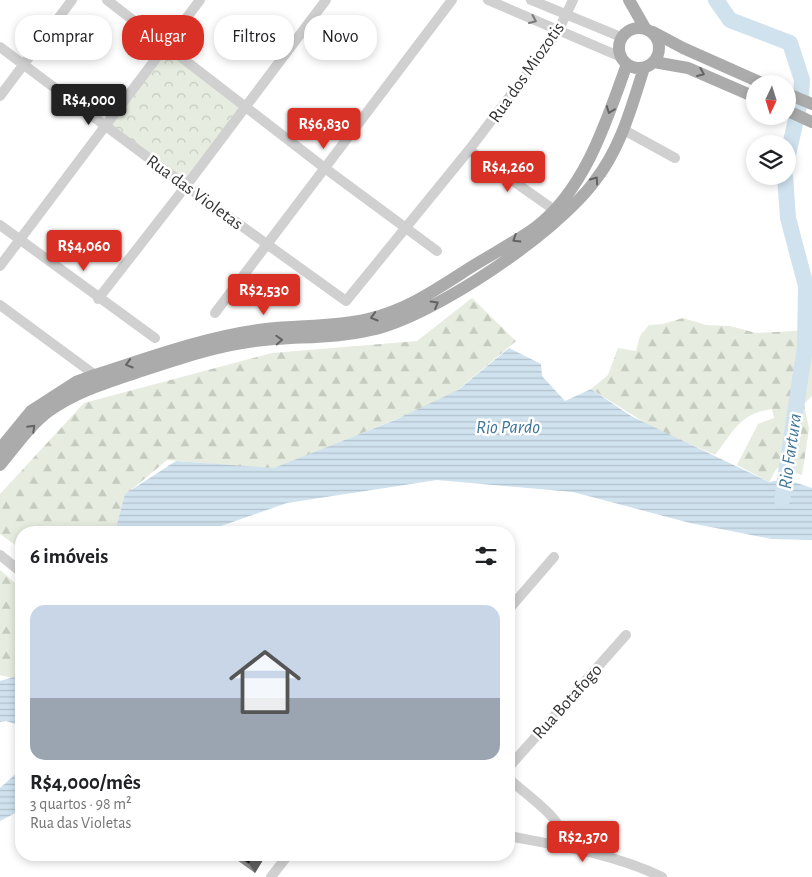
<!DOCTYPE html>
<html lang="pt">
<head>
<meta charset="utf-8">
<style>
	body { margin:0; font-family:"Alegreya Sans",sans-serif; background:#f2f2f2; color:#202124; height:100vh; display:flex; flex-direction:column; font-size:19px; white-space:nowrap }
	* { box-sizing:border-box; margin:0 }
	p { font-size:16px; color:#757577 }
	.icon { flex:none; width:28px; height:28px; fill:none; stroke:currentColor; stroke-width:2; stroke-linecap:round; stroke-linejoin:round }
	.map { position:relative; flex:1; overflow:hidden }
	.side { position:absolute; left:15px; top:526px; width:500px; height:335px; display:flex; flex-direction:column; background:#fff; border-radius:20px; box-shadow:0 2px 8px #0003 }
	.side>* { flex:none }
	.guide { position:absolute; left:15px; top:15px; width:500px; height:45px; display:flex; gap:10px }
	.needle { width:32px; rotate:184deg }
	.fabs { position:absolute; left:746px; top:75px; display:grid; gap:10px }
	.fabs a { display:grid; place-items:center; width:50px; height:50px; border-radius:50%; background:#fff; box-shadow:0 2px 8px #0003; font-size:25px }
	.price { position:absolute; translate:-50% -42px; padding:0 11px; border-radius:5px; background:#d93025; color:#fff; font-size:16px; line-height:32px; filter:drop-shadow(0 1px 2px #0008) }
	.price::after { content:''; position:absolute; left:50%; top:30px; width:15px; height:11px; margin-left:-8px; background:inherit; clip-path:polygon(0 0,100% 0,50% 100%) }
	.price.current { background:#222; color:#fff }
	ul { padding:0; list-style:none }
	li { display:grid; align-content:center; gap:10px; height:265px; padding:0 15px }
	li span { display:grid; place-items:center; height:155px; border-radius:15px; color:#555 }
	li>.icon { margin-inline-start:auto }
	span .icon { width:90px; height:90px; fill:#fffc; stroke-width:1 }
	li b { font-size:21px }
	h2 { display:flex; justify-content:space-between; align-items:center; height:60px; padding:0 15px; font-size:21px }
	.pill { padding:0 18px; border-radius:20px; background:#fff; box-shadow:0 2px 8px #0003; font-size:18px; line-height:45px }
	.pill.current { background:#d93025; color:#fff }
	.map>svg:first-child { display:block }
	.forest { fill:url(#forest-firs) }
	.park { fill:url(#park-crowns) }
	.water { fill:url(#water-rules) }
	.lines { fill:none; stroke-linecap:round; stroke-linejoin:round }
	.river { stroke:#cfe2ee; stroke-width:16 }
	.minor { stroke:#d0d0d0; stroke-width:10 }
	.major { stroke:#ababab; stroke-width:12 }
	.wall { fill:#8c8c8c }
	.shaded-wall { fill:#5f5f5f }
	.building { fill:#1a1a1a; stroke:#5f5f5f }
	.oneway { stroke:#7a7a7a }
	.oneway2 { stroke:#636363 }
	.labels { text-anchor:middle; stroke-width:5; stroke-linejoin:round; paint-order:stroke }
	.street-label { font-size:18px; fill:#333; stroke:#fff }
	.water-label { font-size:19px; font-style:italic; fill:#3f7597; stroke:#fff }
</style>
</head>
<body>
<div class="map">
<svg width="812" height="877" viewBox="0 0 812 877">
	<defs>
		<pattern id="forest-firs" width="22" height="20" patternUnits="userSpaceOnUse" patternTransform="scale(1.25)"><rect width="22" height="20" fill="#e6ecdf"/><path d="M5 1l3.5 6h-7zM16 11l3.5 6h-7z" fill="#c6cbc0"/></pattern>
		<pattern id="park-crowns" width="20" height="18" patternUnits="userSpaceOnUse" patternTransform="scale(1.25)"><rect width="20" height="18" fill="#e6ecdf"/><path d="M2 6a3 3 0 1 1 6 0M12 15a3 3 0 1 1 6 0" fill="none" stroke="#c6cbc0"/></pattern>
		<pattern id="water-rules" width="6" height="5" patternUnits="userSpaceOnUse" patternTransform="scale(1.25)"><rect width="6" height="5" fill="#cfe2ee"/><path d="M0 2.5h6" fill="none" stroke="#b2c2cd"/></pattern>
	</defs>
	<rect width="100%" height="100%" fill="#fff"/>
	<!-- forest -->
	<path class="forest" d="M472,298L516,341L448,398L274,469L167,460L125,495L115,532H21V549L0,534V494L84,403L272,353L417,341Z
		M683,318L706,325L730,326L756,333L812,330V396L804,404L809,429L802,475L777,468L769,482L737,465L758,424L774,418L772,409C739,414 734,431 715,455L655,429L591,389L608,375L618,348L636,351L640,336L649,325L663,324Z
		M0,570L21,588V680L0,675Z"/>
	<!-- park -->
	<path class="park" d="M167,48L246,103L186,186L105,126Z"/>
	<!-- water -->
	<path class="water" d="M509,348L541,364L542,376L565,401L591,389L631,416L769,482L785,479L812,488V540L772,539L690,523L573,492L437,480L287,503L204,532H115L125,494L176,461L274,468L395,420L458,390Z
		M17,676L21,678V726L6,721L0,722V681Z
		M21,769V810L0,821V788Z"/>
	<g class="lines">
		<!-- river -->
		<path class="river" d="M716,0L730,20L790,43L802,80L801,97L788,155
			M782,500L805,347L806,286L788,218L785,176"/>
		<!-- minor -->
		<path class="minor" d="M107,0L326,169L437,251
			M488,0L621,57
			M531,0L621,37
			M0,47L186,186L346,301L469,150L542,54L558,31L573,0
			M0,96L72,0
			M624,130L675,158
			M469,150L560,214
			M0,225L155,338
			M0,266L200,0
			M98,299L186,186L326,0
			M0,305L95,375
			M215,313L452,0
			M0,555L21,572
			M509,609L554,557
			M509,767L626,635
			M509,779C526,795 569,822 565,847
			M509,836C561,846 614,854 662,877
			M271,877L288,855"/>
		<!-- major -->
		<path class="major" d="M629,0L645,28
			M619 48a20 20 0 1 1 40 0a20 20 0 1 1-40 0Z
			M653,32L683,48L764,84
			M654,62L688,68L755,97
			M788,94L812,104
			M788,111L812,122
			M0,449L31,411L76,382L95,375C151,357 208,336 266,329C300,325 334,327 368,319C404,311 434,291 465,271C488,256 514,243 536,227C585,190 607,120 627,64
			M0,465C15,447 30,425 49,411C77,391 109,382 141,371C179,359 215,346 255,341C294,336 333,339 371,330C434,316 555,234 594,182C621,148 631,108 644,68"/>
	</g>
	<!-- wall -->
	<path class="wall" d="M230,855H266L255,873Z"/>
	<!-- shaded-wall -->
	<path class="shaded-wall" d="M255,855H266L255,873L249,864Z"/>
	<!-- building -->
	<path class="building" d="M236,855H255L249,864Z"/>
	<!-- one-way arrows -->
	<defs><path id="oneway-chevron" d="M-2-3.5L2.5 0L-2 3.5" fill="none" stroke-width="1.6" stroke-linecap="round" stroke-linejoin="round" transform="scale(1.25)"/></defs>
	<use class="oneway" href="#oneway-chevron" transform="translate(533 20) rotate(24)"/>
	<g class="oneway2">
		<use href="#oneway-chevron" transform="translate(701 73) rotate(23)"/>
		<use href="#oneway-chevron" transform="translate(610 110) rotate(111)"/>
		<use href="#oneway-chevron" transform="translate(595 180) rotate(-54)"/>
		<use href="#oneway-chevron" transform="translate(516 239) rotate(148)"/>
		<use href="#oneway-chevron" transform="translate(435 304) rotate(-31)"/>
		<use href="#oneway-chevron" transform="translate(374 317) rotate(164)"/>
		<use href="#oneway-chevron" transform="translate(279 340) rotate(-3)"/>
		<use href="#oneway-chevron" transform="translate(129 364) rotate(163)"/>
		<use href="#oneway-chevron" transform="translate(32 428) rotate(-45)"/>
	</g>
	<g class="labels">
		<!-- street labels -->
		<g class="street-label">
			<text transform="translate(526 72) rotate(-55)" y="6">Rua dos Miozotis</text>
			<text transform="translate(195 192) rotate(36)" y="6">Rua das Violetas</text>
			<text transform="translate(567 701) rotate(-48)" y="6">Rua Botafogo</text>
		</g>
		<!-- water labels -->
		<g class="water-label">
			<text x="508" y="433">Rio Pardo</text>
			<text transform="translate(789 451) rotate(-82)" y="7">Rio Fartura</text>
		</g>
	</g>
</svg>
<div class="fabs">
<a><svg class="needle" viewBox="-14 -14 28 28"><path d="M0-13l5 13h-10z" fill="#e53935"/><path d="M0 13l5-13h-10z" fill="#757577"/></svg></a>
<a><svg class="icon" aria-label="layers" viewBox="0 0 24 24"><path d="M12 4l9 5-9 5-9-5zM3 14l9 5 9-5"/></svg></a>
</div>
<b class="price current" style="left:89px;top:126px">R$4,000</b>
<b class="price" style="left:324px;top:150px">R$6,830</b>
<b class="price" style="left:508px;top:193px">R$4,260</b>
<b class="price" style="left:84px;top:272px">R$4,060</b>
<b class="price" style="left:264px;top:316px">R$2,530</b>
<b class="price" style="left:583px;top:863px">R$2,370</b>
<div class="guide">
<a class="pill">Comprar</a>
<a class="pill current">Alugar</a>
<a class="pill">Filtros</a>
<a class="pill">Novo</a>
</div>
<section class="side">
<h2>6 imóveis<svg class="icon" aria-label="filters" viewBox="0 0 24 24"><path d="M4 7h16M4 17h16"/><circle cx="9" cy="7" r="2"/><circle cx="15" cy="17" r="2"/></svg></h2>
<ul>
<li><span style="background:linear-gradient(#c9d6e8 60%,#9aa5b1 0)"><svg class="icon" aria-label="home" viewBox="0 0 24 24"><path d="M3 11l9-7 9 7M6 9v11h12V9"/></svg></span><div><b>R$4,000/mês</b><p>3 quartos · 98 m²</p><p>Rua das Violetas</p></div></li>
</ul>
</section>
</div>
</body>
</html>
